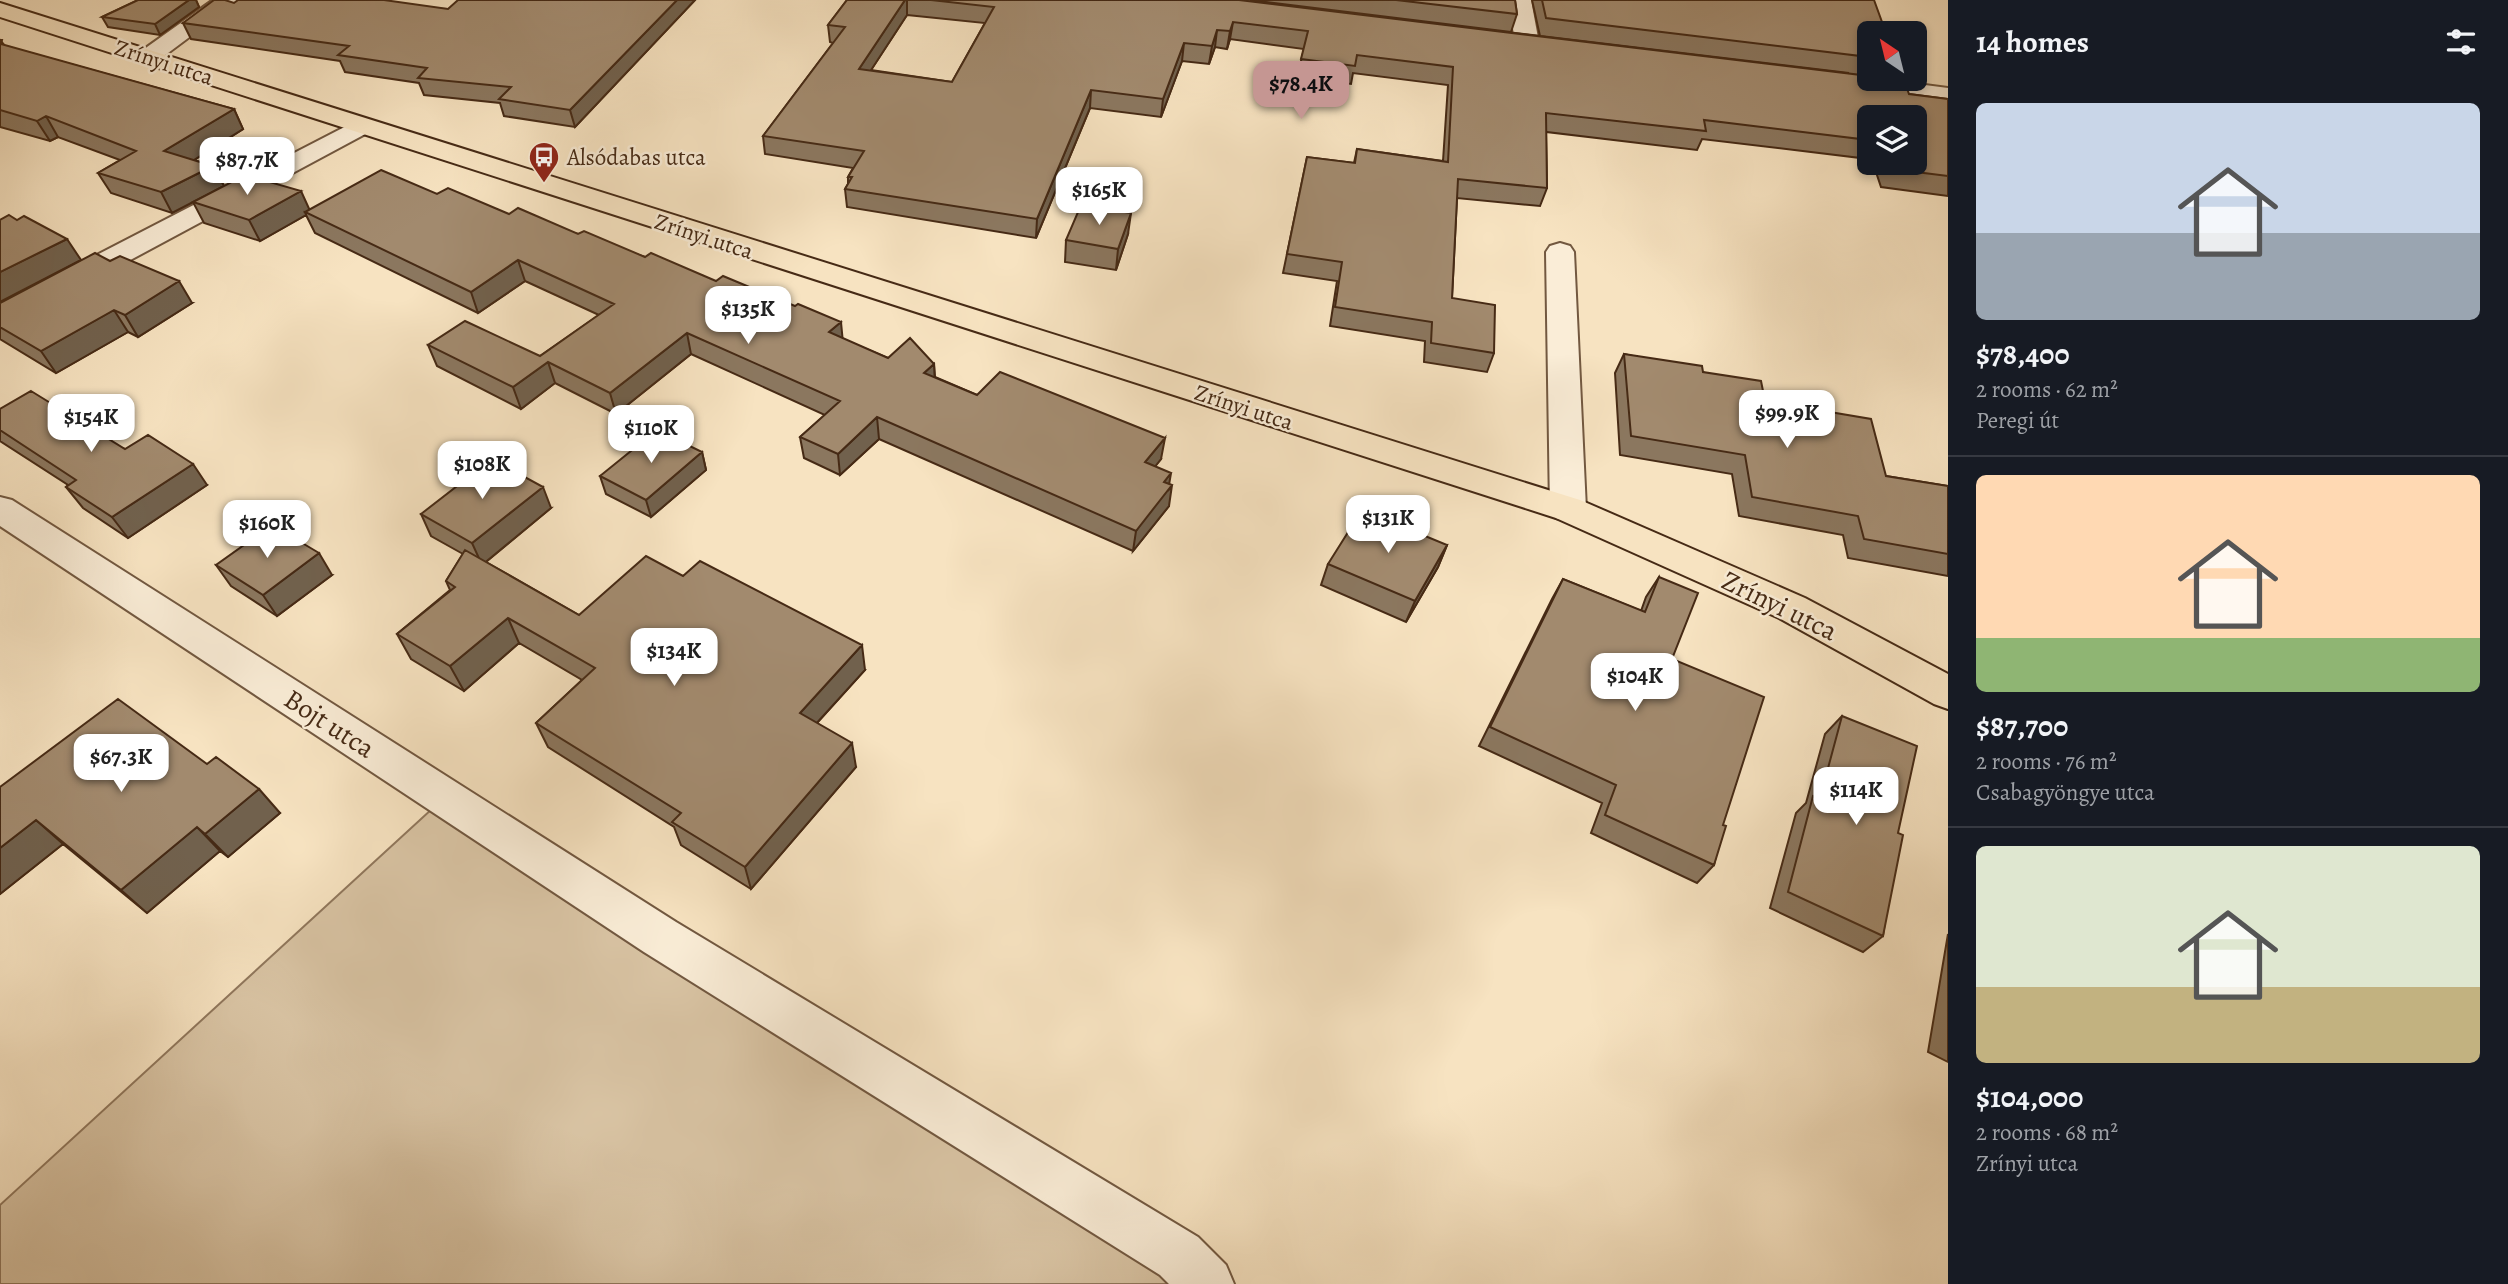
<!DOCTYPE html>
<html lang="en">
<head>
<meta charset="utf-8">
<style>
	body { margin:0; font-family:Alegreya,serif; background:#20242c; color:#f1f3f6; height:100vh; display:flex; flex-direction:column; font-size:26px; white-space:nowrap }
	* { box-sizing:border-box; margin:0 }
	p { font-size:23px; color:#9ea1a6 }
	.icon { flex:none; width:38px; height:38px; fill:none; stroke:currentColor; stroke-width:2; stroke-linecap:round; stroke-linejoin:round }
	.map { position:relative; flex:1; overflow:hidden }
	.drawer { display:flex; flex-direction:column; background:#171b24; width:560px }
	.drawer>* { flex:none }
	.needle { width:46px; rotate:325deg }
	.buttons { position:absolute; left:1857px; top:21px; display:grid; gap:14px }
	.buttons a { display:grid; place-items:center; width:70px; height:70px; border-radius:10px; background:#171b24; box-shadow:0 4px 10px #0003; font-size:35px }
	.price { position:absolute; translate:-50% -60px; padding:0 16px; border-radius:14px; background:#fff; color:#222; font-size:23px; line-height:46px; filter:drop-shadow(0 2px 4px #0008) }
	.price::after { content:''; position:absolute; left:50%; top:42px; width:21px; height:16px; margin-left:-10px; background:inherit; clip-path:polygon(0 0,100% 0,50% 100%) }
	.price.selected { background:#c59692; color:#111 }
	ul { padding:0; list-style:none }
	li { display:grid; align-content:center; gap:14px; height:371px; padding:0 28px }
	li+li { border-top:2px solid #363941 }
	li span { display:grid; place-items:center; height:217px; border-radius:10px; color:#555 }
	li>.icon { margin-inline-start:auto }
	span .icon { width:126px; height:126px; fill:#fffc; stroke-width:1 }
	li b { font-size:30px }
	h2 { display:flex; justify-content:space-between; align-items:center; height:84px; padding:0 28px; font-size:30px }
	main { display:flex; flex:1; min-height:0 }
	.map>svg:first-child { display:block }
	.green { fill:#d9c4a4; stroke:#90775c; stroke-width:2 }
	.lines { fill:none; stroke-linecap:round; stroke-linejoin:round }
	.minor-casing { stroke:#725840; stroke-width:4 }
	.major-casing { stroke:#462a15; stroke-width:4 }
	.minor { fill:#faedd7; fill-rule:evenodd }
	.major { fill:#f7e3c1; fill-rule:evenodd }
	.wall { fill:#8b775f; stroke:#462a15; stroke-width:2; fill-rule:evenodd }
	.shaded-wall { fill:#71614d; stroke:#462a15; stroke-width:2 }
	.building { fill:#a28a6e; stroke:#462a15; stroke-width:2 }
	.labels { text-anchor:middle; stroke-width:5; stroke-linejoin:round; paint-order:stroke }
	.far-street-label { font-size:23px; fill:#462a15; stroke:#faedd7 }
	.far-poi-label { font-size:23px; fill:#462a15; stroke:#faedd7; text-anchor:start }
	.street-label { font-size:28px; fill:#462a15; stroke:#faedd7 }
</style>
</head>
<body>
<main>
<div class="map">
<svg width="1948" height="1284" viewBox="0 0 1948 1284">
	<rect width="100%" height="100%" fill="#f7e3c1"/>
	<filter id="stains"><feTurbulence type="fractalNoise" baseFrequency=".00286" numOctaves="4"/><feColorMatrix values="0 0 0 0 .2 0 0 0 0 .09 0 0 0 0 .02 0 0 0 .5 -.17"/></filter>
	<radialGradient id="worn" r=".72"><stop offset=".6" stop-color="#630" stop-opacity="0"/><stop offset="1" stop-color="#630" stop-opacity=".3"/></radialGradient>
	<!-- green -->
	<path class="green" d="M445,797L1207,1284H0V1205Z"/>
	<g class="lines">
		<!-- minor casing -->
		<g class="minor-casing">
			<path id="minor" d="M213,0H239L156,62H140L136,57L140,52Z
				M1509,0H1531L1539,43L1535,48H1519L1515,43Z
				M1856,76L1948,88V102L1847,88L1844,83L1847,78Z
				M360,119L369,122L373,127L369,132L11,324L0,326V305Z
				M1560,243L1570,246L1574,252L1586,509L1580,518L1568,521L1556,518L1550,509L1546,252L1550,246Z
				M0,497L12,500L676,922L1198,1237L1226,1265L1234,1284H1169L1160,1275L644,952L0,526Z"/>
		</g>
		<!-- major casing -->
		<g class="major-casing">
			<path id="major" d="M0,3L1580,500L1805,598L1948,674V709L1934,704L1779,618L1556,518L0,17Z"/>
		</g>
		<!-- minor -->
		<use href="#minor" class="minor"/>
		<!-- major -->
		<use href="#major" class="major"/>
	</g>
	<!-- wall -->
	<path class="wall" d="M138,0H196L199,7L160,35L108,27L102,17Z
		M695,0L575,127L504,116L500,103L424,95L419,83L345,72L340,61L191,39L183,23L234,3L448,9Z
		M847,0H1239L1849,73L1540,36L1532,0H1874L1869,33V79L1909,94L1948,99V196L1881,187L1873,163H1914L1869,117V159L1702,139L1697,150L1546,132L1547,188L1540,206L1457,198L1452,298L1494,353L1487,372L1424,362L1425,341L1330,326L1337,281L1283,273L1307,157L1354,163L1357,149L1443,161L1448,85L1353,73L1351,84L1297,77L1304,49L1230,39L1227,49L1215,47L1209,64L1182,61L1161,117L1090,108L1036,238L847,207L845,189L848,184V177L853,168L765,154L763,136L833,43L830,42L828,25ZM907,15L985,23L952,82L871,70Z
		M1250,0H1515L1517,14L1511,32Z
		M0,40L5,46L234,109L243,129L194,160L213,166L224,186L310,210L437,194L578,234L645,257L888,358L934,364L935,377L977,395L1161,459L1155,466L1169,484V506L1133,551L879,439L840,475L804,458L800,437L825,415L691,354L616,414L555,383L521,409L437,366L428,345L540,356L599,315L525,281L478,313L315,233L306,215L260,241L204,223L193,202L172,213L111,193L98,173L120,160L58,137L50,141L0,127Z
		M1128,234L1116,270L1065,262L1066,240Z
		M0,303H192L138,337L128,332L56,373L0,339Z
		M1624,354L1703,372L1765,401L1886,476L1948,486V576L1848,558L1843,535L1739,516L1732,474L1620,455L1615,373Z
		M0,409L125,449L207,485L128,538L83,508L66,487L68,485L0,441Z
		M702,452L706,470L651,517L606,494L600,476Z
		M551,508L486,562L579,615L865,670L817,723L856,767L751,889L681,845L674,827L548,747L536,723L582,680L519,643L464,691L411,659L397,634L450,590L446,581L463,554L431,536L421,514Z
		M1447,545L1438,567L1406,622L1321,585L1328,564Z
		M216,565L332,575L277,616L231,586Z
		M1659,577L1672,659L1723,825L1714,865L1697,883L1591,833L1602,803L1479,746L1552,599L1563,579L1641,611L1646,597Z
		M1842,716L1898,833L1883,936L1863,952L1770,908L1796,813L1806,803L1825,734Z
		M207,764L280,813L228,857L220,851L147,913L63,844L0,894V787Z
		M1948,934V1062L1928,1052Z"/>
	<!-- shaded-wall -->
	<path class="shaded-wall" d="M189,0H196L199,7L160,35L155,24Z
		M677,0H695L575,127L570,110Z
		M905,0H907V15L860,87L859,69Z
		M1233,22L1230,39L1227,49L1230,31Z
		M1217,30L1215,47L1209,64L1212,46Z
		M1184,43L1182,61L1161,117L1163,99Z
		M1091,90L1090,108L1036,238L1037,219Z
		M234,109L243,129L175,172L164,151Z
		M46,116L58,137L50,141L37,121Z
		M213,166L224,186L172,213L161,192Z
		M301,191L311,213L305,212L306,215L260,241L249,220Z
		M1131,213L1128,234L1116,270L1118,249Z
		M67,239L81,260L0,302V272Z
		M518,260L525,281L478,313L471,292Z
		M179,281L192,303L138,337L125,315Z
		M114,310L128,332L56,373L41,351Z
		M841,322L843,343L829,332Z
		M687,333L691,354L616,414L610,393Z
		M548,362L555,383L521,409L513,387Z
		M934,364L935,385L924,373Z
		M877,417L879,439L840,475L838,454Z
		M1165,438L1161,459L1142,483L1145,462Z
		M702,452L706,470L651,517L646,500Z
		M193,464L207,485L128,538L112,517Z
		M1171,473L1168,491L1172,485L1169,506L1133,551L1136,531L1164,482Z
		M543,487L551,508L482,565L472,543Z
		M1447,545L1438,567L1406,622L1415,601Z
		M319,553L332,575L277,616L263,595Z
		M508,618L519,643L464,691L450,666Z
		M862,645L865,670L804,737L800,713Z
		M852,743L856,767L751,889L745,867Z
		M259,789L280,813L228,857L205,834Z
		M36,820L63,844L0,894V848Z
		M197,827L220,851L147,913L121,890Z"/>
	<!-- building -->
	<path class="building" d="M138,0H189L155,24L102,17Z
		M214,0H225L234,3L238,0H384L448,9L458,0H677L570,110L499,99L511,87L418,78L427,68L338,55L349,46L183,23Z
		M847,0H905L859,69L952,82L994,7L931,0H1239L1869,76V79L1904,80L1909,94L1948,99V176L1892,169L1890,163H1914V117H1869V140L1704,120L1706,131L1546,113L1547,188L1458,179L1452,298L1495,305L1494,353L1431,343L1432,322L1335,307L1342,262L1287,254L1307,157L1355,163L1357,149L1448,162L1453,67L1357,55L1355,66L1301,59L1308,31L1233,22L1230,31L1217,30L1212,46L1184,43L1163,99L1091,90L1037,219L845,189L852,177H848L864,151L763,136L845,27L828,25Z
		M1396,0H1515L1517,14Z
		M1542,0H1874L1886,33H1869V57L1546,18Z
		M0,40H2L1,44L234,109L164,151L213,166L161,192L98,173L136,151L46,116L37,121L0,110Z
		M381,170L437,194L448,188L509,214L518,208L578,234L584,231L645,257L651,253L716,281L723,276L795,306L798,304L841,322L829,332L888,358L910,338L934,364L924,373L977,395L1000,372L1165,438L1145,462L1171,473L1164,482L1172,485L1136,531L877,417L838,454L800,437L840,401L687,333L610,393L548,362L513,387L428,345L465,321L540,356L614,304L518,260L471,292L305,212Z
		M245,175L301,191L249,220L193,202Z
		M1081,205L1131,213L1118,249L1066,240Z
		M9,215L17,220L24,216L67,239L0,272V220Z
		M95,253L110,261L120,256L179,281L125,315L114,310L41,351L0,327V303Z
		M1624,354L1702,366L1703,372L1761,381L1765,401L1871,419L1886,476L1948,486V554L1864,539L1858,516L1752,497L1745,455L1631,436Z
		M31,391L125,449L148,435L193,464L112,517L66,487L76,480L0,430V409Z
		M657,430L702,452L646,500L600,476Z
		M492,459L543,487L472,543L421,514Z
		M1362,510L1447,545L1415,601L1328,564Z
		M272,525L319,553L263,595L216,565Z
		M465,550L579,615L646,556L683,576L700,561L862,645L800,713L852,743L745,867L672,822L681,813L536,723L595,668L508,618L450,666L397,634L455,587L446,581Z
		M1659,577L1698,593L1672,659L1764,697L1723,825L1726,826L1714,865L1605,815L1616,785L1490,727L1563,579L1645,612Z
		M118,699L207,764L216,757L259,789L205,834L197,827L121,890L36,820L0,848V787Z
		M1842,716L1917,746L1898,833L1903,835L1883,936L1788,892L1813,796L1820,798Z"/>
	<!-- icons -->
	<defs>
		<g id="bus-pin" transform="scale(1.575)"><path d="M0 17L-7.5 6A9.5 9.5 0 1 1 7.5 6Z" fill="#8f2418" stroke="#faedd7"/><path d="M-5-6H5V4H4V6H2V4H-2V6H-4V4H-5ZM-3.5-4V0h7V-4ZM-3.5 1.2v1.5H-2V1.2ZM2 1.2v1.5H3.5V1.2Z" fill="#fff"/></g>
	</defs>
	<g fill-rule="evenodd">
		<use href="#bus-pin" x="544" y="157"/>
	</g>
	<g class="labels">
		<!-- far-street labels -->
		<g class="far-street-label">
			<text transform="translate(164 62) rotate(18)" y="8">Zrínyi utca</text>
			<text transform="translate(704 236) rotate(18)" y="8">Zrínyi utca</text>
			<text transform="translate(1244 407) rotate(18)" y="8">Zrínyi utca</text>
		</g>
		<!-- far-poi labels -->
		<g class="far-poi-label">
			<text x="567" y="165">Alsódabas utca</text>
		</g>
		<!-- street labels -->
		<g class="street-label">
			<text transform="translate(1780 605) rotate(26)" y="10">Zrínyi utca</text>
			<text transform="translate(330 723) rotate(33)" y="10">Bojt utca</text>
		</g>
	</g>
	<rect width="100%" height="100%" filter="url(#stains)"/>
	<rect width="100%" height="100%" fill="url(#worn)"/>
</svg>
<div class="buttons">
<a><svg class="needle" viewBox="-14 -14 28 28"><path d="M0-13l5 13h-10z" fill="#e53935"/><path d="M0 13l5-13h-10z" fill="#9ea1a6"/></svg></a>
<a><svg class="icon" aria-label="layers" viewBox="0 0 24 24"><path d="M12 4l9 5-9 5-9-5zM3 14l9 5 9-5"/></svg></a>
</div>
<b class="price selected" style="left:1301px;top:121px">$78.4K</b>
<b class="price" style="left:247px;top:197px">$87.7K</b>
<b class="price" style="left:1099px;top:227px">$165K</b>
<b class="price" style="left:748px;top:346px">$135K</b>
<b class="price" style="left:1787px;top:450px">$99.9K</b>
<b class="price" style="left:91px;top:454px">$154K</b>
<b class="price" style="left:651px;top:465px">$110K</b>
<b class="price" style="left:482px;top:501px">$108K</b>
<b class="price" style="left:1388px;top:555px">$131K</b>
<b class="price" style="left:267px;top:560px">$160K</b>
<b class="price" style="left:674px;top:688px">$134K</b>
<b class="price" style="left:1635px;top:713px">$104K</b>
<b class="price" style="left:121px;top:794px">$67.3K</b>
<b class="price" style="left:1856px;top:827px">$114K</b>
</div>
<section class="drawer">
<h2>14 homes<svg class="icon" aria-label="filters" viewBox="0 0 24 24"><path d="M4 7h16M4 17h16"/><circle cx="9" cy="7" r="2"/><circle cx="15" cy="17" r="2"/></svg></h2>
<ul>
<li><span style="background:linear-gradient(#c9d6e8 60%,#9aa5b1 0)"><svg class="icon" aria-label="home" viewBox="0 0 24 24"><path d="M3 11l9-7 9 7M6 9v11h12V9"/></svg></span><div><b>$78,400</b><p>2 rooms · 62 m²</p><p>Peregi út</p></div></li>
<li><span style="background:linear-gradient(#ffd9b3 75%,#8fb573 0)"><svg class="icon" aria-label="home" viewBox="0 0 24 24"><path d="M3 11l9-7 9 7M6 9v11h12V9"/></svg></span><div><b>$87,700</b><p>2 rooms · 76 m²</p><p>Csabagyöngye utca</p></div></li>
<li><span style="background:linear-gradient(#dfe7d0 65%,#c2b280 0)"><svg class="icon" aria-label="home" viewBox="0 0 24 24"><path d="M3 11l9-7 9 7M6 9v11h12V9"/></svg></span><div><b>$104,000</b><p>2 rooms · 68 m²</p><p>Zrínyi utca</p></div></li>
</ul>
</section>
</main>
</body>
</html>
